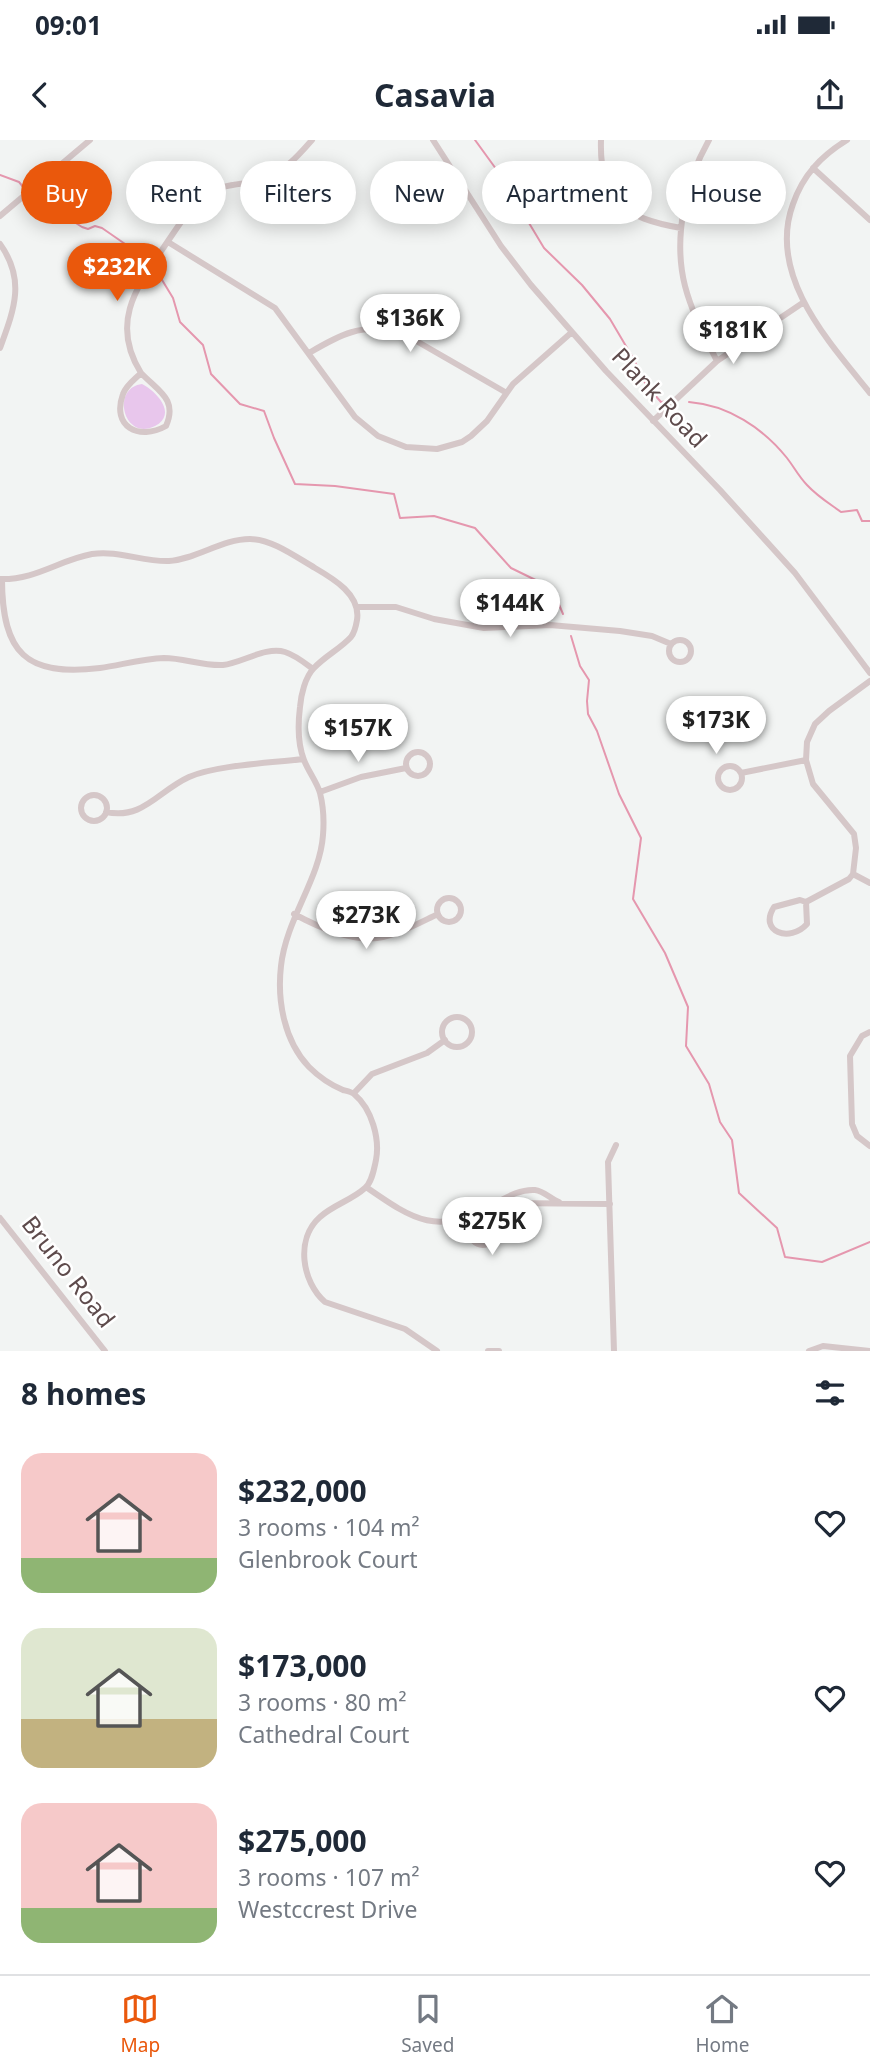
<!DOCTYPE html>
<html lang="en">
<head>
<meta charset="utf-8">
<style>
	body { margin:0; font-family:"Noto Sans",sans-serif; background:#f2f2f3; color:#1f2937; height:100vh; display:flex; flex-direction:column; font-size:26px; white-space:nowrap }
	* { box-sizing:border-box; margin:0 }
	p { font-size:23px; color:#747a83 }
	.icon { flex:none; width:38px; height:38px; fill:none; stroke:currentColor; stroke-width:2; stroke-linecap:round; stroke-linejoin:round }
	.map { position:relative; height:1211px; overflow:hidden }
	.sheet { display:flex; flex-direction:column; background:#fff; flex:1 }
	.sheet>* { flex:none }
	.hud { position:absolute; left:21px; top:21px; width:830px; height:63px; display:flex; gap:14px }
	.price { position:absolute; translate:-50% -60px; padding:0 16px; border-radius:24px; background:#fff; color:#222; font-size:23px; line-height:46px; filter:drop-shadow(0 2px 4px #0008) }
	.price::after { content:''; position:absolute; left:50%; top:42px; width:21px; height:16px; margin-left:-10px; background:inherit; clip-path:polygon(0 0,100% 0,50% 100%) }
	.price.selected { background:#ea580c; color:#fff }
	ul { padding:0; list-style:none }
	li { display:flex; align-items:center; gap:21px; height:175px; padding:0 21px }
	li span { display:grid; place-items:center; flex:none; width:196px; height:140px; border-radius:21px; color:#555 }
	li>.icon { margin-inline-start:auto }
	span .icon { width:84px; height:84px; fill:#fffc; stroke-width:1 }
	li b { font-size:30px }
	h2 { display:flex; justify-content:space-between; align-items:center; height:84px; padding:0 21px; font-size:30px }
	.pill { padding:0 24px; border-radius:32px; background:#fff; box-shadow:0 4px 18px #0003; font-size:24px; line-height:63px }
	.pill.selected { background:#ea580c; color:#fff }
	.status { display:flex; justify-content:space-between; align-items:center; height:49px; padding:0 35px; background:#fff; direction:ltr }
	.status svg { height:19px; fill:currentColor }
	header { display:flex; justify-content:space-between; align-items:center; height:91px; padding:0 21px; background:#fff; font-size:32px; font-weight:700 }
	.tabs { display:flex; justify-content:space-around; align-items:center; height:98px; border-top:2px solid #e0e1e3; background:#fff; font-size:19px; color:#747a83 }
	.tabs a { display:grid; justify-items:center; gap:4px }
	.tabs .selected { color:#ea580c }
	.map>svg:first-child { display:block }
	.green { fill:#e8c6ec }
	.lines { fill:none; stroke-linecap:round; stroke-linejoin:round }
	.stream { stroke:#e597ae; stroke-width:2 }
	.minor { stroke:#d5c7c8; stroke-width:6 }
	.labels { text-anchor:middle; stroke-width:5; stroke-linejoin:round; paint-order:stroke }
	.street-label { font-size:24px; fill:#5e4b4c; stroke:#fff }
</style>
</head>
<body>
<div class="status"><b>09:01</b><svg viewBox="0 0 49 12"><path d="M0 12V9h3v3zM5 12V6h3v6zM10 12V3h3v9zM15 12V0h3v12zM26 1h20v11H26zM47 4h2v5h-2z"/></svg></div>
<header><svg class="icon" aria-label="back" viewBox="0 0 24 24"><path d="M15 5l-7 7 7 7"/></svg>Casavia<svg class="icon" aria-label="share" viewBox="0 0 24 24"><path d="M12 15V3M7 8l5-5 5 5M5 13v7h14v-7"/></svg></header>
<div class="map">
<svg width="870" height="1211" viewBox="0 0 870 1211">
	<rect width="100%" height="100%" fill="#f2f4f3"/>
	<!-- green -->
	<path class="green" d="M142,244C156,251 178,274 155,286C124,302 110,248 142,244Z"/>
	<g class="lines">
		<!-- stream -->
		<path class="stream" d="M475,0L499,33L544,108L582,145L610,179L633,218L646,245L661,262L667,261
			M0,35L19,42L24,48
			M32,55L82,87L88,89L95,86L102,88L141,115L149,123
			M156,130L173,158L180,182L203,205L211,234L240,264L264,271L274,298L295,344L335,346L394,354L400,378L434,376L475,388L511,428L552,448L563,474
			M689,262C728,265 763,288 787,318C794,327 799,337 807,345C817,356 830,364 841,372L857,370L862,381H870
			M571,496L580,526L589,540L587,561L588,574L597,591L619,654L641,698L633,759L665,813L688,867L686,906L709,944L720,982L732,1000L739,1053L777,1088L785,1117L822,1122L870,1102"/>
		<!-- minor -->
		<path class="minor" d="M433,0L501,106L531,145L606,231L720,350L795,433L870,533
			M601,0C599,61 624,78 681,88
			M709,0C685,42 673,99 685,146C692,173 705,197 717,221
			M847,0C821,16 803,35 793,64C767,135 828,201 870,253
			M813,28L870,80
			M0,76L90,0
			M168,102L275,168L355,277L378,296L406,307L437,309L462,302L471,296L487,281L513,244L572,192
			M0,104C26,140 14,170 0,208
			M309,213C341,194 360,184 399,191L505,252
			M141,233C108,180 140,143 168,101C179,85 190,67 205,55C222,43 243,45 262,40C283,33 298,16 312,0
			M141,233C158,251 178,259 166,286C139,301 111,287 123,254C126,245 135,239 141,233Z
			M653,281L717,221L804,162
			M0,439C36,440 59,420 92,414C118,410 143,422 169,421C197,419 222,399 250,399C272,399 296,417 315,428C334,439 361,455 357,480C356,486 355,492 351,497C340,509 325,516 314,528C305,537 301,555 300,567C298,583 298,605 304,620C308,631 317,642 320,653C323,665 324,683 323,695C320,739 286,779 281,826C277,860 284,901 309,927C318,936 331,945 343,950C347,951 352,952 354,954C372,969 380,999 376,1020C374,1029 372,1042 365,1048C352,1060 333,1065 320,1077C295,1099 302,1142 325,1162L405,1189L437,1211
			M2,439C2,513 26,537 100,528C121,525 142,519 164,518C184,518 202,526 223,525C242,523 266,506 285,512C295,515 305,523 313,529
			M357,467H396L434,479L484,488L550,485L620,491L652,496L671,504
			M669 511a11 11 0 1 1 22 0a11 11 0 1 1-22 0Z
			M406 624a12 12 0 1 1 24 0a12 12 0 1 1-24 0Z
			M718 638a12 12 0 1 1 24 0a12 12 0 1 1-24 0Z
			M741,633L806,620
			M320,652L361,637L406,628
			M81 668a13 13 0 1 1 26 0a13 13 0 1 1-26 0Z
			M106,672C143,680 158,651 189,637C216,625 272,623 303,619
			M853,734L856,708L854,694L813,644L806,620L807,602L815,584L829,571L870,541
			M853,734L870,743
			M437 770a12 12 0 1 1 24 0a12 12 0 1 1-24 0Z
			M800,760L806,762L807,784C790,803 758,792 774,767Z
			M806,762L849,739L853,734
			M294,774C318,787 350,801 377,798C398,795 419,783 438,774
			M442 892a15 15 0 1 1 30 0a15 15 0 1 1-30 0Z
			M870,892L862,896L850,916L852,984L857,996L870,1006
			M354,953L372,934L427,913L445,900
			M366,1047C415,1081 437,1096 494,1064C507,1057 520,1049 535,1050C544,1051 551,1059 559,1062
			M499,1063L610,1064
			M0,1078L105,1211
			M463,1079C467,1095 475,1113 494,1101L498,1090L494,1064
			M488,1211H499
			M614,1211L608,1022L616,1005
			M809,1211L823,1206L870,1211"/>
	</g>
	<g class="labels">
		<!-- street labels -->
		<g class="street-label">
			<text transform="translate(659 258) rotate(47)" y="8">Plank Road</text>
			<text transform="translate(68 1132) rotate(52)" y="8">Bruno Road</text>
		</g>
	</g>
</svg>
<b class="price selected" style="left:117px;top:163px">$232K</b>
<b class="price" style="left:410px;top:214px">$136K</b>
<b class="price" style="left:733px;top:226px">$181K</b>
<b class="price" style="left:510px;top:499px">$144K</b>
<b class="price" style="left:716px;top:616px">$173K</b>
<b class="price" style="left:358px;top:624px">$157K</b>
<b class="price" style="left:366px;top:811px">$273K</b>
<b class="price" style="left:492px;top:1117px">$275K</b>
<div class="hud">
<a class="pill selected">Buy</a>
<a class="pill">Rent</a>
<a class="pill">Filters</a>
<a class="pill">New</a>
<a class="pill">Apartment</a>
<a class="pill">House</a>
</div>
</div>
<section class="sheet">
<h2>8 homes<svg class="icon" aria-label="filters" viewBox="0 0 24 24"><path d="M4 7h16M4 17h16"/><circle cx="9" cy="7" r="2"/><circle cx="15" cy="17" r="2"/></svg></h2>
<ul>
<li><span style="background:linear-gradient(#f6c9c9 75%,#8fb573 0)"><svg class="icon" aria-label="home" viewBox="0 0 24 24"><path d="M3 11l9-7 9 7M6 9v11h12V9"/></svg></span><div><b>$232,000</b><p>3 rooms · 104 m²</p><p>Glenbrook Court</p></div><svg class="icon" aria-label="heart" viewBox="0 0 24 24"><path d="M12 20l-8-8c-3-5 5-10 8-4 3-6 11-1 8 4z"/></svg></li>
<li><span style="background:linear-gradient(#dfe7d0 65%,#c2b280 0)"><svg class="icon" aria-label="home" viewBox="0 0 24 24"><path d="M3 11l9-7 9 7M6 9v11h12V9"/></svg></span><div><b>$173,000</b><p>3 rooms · 80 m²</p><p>Cathedral Court</p></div><svg class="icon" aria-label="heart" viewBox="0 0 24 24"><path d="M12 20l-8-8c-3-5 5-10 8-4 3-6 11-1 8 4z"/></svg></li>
<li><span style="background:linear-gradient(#f6c9c9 75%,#8fb573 0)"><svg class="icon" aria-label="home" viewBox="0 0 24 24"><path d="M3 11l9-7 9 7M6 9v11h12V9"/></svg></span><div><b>$275,000</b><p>3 rooms · 107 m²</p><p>Westccrest Drive</p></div><svg class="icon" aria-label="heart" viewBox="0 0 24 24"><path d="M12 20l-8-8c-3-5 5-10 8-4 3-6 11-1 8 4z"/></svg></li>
</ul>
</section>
<nav class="tabs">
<a class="selected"><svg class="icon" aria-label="map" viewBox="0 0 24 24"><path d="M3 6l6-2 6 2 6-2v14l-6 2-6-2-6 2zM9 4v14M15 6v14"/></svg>Map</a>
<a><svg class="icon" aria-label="saved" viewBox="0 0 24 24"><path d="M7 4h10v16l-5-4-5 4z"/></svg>Saved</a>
<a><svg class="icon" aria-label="home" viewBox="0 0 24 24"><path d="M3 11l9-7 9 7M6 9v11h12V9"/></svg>Home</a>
</nav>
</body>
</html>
